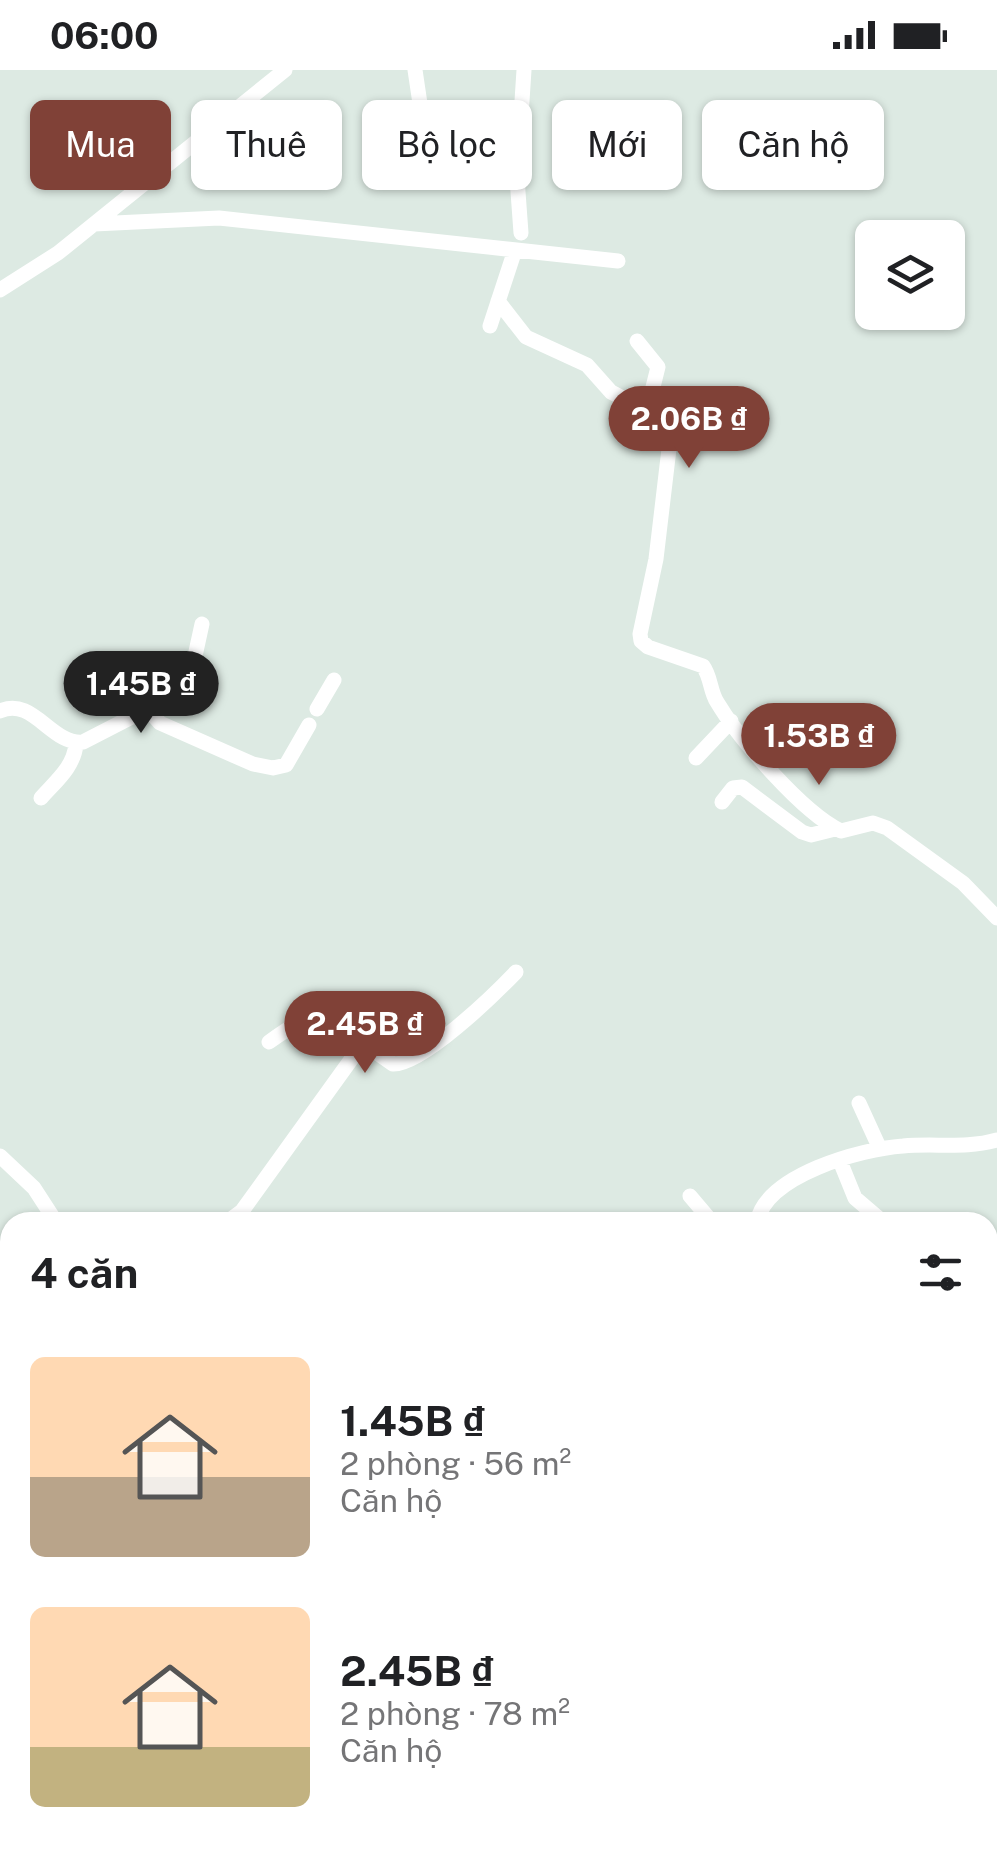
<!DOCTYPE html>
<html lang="vi">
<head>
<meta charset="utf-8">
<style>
	body { margin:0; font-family:"Public Sans",sans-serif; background:#f2f2f2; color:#202124; height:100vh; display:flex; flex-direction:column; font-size:38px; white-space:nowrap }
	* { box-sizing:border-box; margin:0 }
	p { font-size:32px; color:#757577 }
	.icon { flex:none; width:55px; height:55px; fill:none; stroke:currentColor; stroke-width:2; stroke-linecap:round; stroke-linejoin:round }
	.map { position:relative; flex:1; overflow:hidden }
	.sheet { position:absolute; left:0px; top:1142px; width:998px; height:642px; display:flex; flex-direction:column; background:#fff; border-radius:30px 30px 0 0; box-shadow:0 2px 8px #0004 }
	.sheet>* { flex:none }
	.guide { position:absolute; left:30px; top:30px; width:938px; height:90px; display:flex; gap:20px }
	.fabs { position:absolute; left:855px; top:150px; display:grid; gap:20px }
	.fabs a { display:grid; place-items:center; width:110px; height:110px; border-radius:15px; background:#fff; box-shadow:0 2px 8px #0004; font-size:50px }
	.price { position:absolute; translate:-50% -85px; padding:0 22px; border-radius:35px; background:#804137; color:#fff; font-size:32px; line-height:65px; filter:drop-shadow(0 2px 5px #0008) }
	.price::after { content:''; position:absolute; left:50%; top:60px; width:30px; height:22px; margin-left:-15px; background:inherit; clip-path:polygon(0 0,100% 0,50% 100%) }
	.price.active { background:#222; color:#fff }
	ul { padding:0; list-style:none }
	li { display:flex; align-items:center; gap:30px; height:250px; padding:0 30px }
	li span { display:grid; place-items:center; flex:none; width:280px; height:200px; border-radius:15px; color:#555 }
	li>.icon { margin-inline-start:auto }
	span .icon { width:120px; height:120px; fill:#fffc; stroke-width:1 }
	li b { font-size:42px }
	h2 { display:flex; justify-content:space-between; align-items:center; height:120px; padding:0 30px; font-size:42px }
	.chip { padding:0 35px; border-radius:15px; background:#fff; box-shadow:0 2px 8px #0004; font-size:35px; line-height:90px }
	.chip.active { background:#804137; color:#fff }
	.status { display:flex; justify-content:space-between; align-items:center; height:70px; padding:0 50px; background:#fff; direction:ltr }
	.status svg { height:28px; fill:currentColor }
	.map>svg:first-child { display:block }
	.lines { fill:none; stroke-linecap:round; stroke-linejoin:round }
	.minor { stroke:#fff; stroke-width:15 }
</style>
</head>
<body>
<div class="status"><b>06:00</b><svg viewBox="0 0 49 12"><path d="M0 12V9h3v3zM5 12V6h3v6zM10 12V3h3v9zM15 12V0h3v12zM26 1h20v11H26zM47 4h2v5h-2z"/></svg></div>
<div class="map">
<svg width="997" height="1784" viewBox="0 0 997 1784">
	<rect width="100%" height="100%" fill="#ddeae3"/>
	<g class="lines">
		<!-- minor -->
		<path class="minor" d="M415,0L422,47L463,40
			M490,103L502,101L517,108L521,163
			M517,108L524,0
			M94,154L219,148L618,191
			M0,220L58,183L285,0
			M498,231L526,267L587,295L611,322L647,341
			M490,256L515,180
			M637,271L658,297L647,341L671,362L656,489L640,564L641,571L648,577L703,596C711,607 710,621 717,632C739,669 803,743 841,761L873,753L887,758L963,813L997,848
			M150,635L152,644L160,653L253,694L273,698L286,695L309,655
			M317,639L334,610
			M0,641C33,626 51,675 83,672L184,620L190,609L202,554
			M696,688L731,651
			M41,728C56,711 74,697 76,674
			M722,732L733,718L742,717L802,762L811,765L835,759
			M269,972C310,943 325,933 363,973L398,948
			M859,1033L880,1079
			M0,1086L34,1118L56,1152
			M840,1091L855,1128L883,1152
			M690,1126L712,1152
			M227,1152L242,1141L363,973L393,994C422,995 494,925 516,902
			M757,1152C766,1105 861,1079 903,1076C935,1073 966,1079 997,1070
			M988,1200L997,1203
			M0,1350L10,1337
			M0,1408L10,1457
			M0,1514L10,1504
			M486,1775L496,1784"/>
	</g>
</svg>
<div class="fabs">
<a><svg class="icon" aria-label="layers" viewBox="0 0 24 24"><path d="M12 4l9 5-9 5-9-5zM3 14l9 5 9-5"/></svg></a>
</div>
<b class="price" style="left:689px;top:401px">2.06B ₫</b>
<b class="price active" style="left:141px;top:666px">1.45B ₫</b>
<b class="price" style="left:819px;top:718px">1.53B ₫</b>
<b class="price" style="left:365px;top:1006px">2.45B ₫</b>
<div class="guide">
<a class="chip active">Mua</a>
<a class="chip">Thuê</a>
<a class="chip">Bộ lọc</a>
<a class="chip">Mới</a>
<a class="chip">Căn hộ</a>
</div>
<section class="sheet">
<h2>4 căn<svg class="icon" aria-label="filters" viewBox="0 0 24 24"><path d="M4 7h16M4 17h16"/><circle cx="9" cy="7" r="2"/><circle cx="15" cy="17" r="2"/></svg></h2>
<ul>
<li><span style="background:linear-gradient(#ffd9b3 60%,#b9a48a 0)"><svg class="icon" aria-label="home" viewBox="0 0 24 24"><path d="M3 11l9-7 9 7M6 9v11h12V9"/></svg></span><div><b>1.45B ₫</b><p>2 phòng · 56 m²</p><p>Căn hộ</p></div></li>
<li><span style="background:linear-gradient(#ffd9b3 70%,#c2b280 0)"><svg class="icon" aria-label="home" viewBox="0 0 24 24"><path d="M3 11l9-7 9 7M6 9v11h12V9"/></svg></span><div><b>2.45B ₫</b><p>2 phòng · 78 m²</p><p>Căn hộ</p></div></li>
</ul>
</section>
</div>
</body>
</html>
